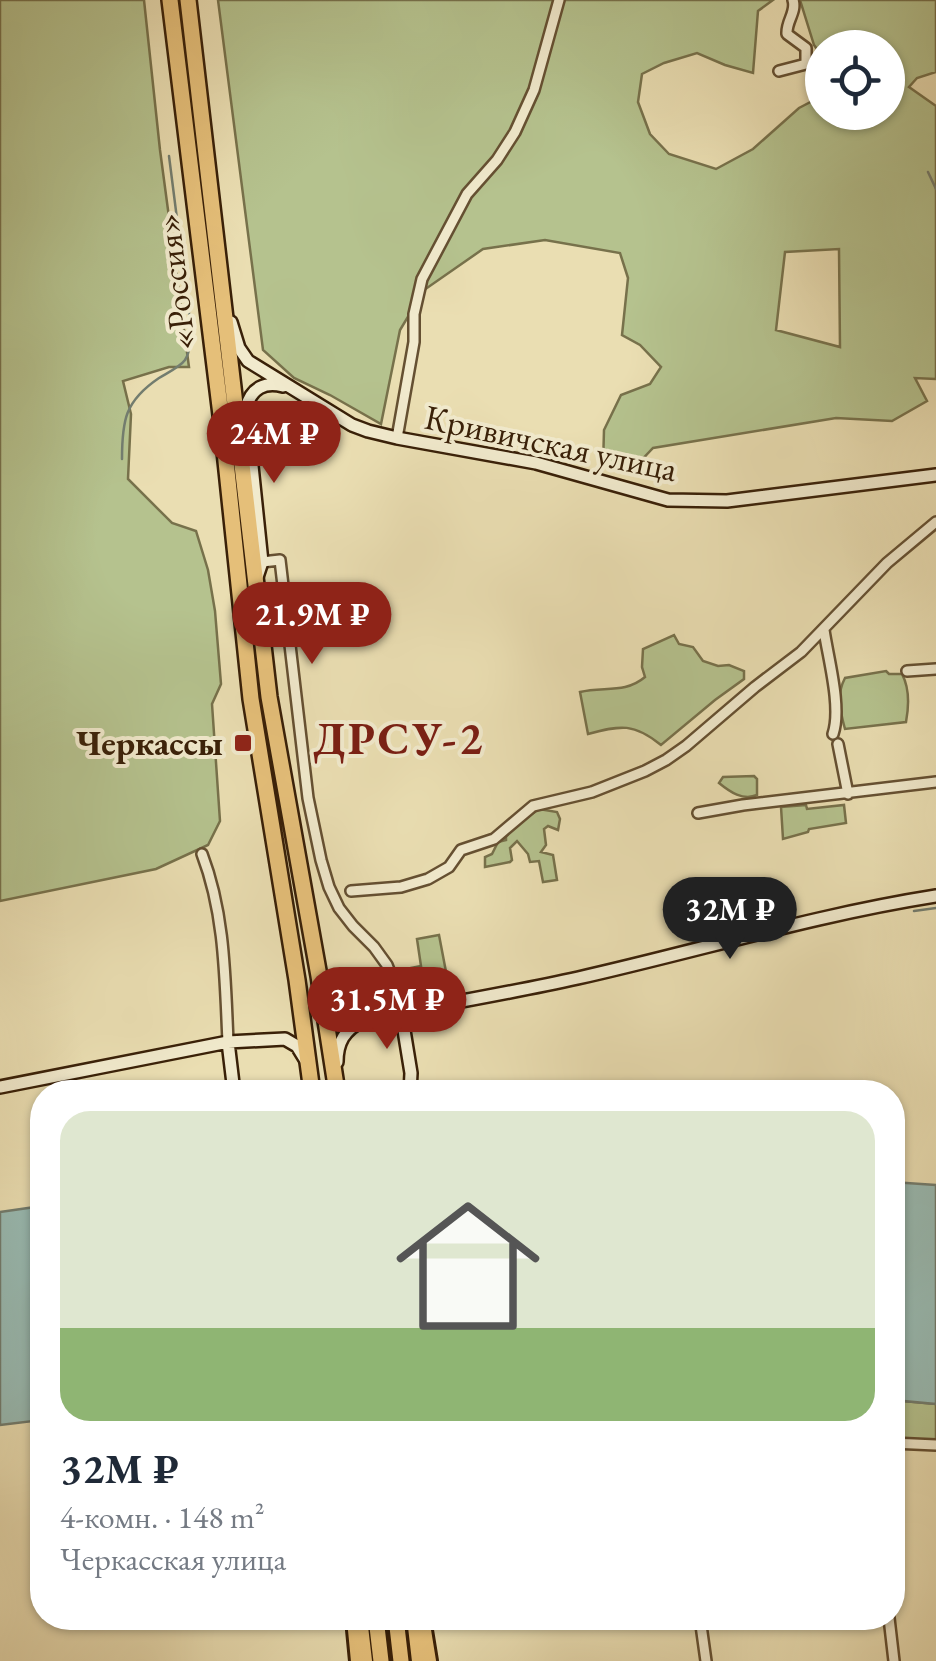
<!DOCTYPE html>
<html lang="ru">
<head>
<meta charset="utf-8">
<style>
	body { margin:0; font-family:"EB Garamond",serif; background:#f6f6f7; color:#1f2937; height:100vh; display:flex; flex-direction:column; font-size:38px; white-space:nowrap }
	* { box-sizing:border-box; margin:0 }
	p { font-size:32px; color:#747a83 }
	.icon { flex:none; width:55px; height:55px; fill:none; stroke:currentColor; stroke-width:2; stroke-linecap:round; stroke-linejoin:round }
	.map { position:relative; flex:1; overflow:hidden }
	.drawer { position:absolute; left:30px; top:1080px; width:875px; height:550px; display:flex; flex-direction:column; background:#fff; border-radius:40px; box-shadow:0 2px 8px #0004 }
	.drawer>* { flex:none }
	.controls { position:absolute; left:805px; top:30px; display:grid; gap:20px }
	.controls a { display:grid; place-items:center; width:100px; height:100px; border-radius:50%; background:#fff; box-shadow:0 2px 8px #0004; font-size:50px }
	.price { position:absolute; translate:-50% -85px; padding:0 22px; border-radius:35px; background:#8f2418; color:#fff; font-size:32px; line-height:65px; filter:drop-shadow(0 2px 5px #0008) }
	.price::after { content:''; position:absolute; left:50%; top:60px; width:30px; height:22px; margin-left:-15px; background:inherit; clip-path:polygon(0 0,100% 0,50% 100%) }
	.price.active { background:#222; color:#fff }
	ul { padding:0; list-style:none }
	li { display:grid; align-content:center; gap:20px; height:530px; padding:0 30px }
	li span { display:grid; place-items:center; height:310px; border-radius:30px; color:#555 }
	li>.icon { margin-inline-start:auto }
	span .icon { width:180px; height:180px; fill:#fffc; stroke-width:1 }
	li b { font-size:42px }
	.map>svg:first-child { display:block }
	.green { fill:#b5c28e; stroke:#77714b; stroke-width:2.5; fill-rule:evenodd }
	.water { fill:#99bbb3; stroke:#737d6f; stroke-width:2.5 }
	.lines { fill:none; stroke-linecap:round; stroke-linejoin:round }
	.stream { stroke:#737d6f; stroke-width:2.5 }
	.street-casing { stroke:#655032; stroke-width:14 }
	.secondary-casing { stroke:#392008; stroke-width:16 }
	.primary-casing { stroke:#392008; stroke-width:18 }
	.highway-casing { stroke:#392008; stroke-width:20 }
	.street { stroke:#f1eacd; stroke-width:9 }
	.secondary { stroke:#f1eacd; stroke-width:11 }
	.primary { stroke:#e5bf79; stroke-width:12 }
	.highway { stroke:#e5bf79; stroke-width:15 }
	.poi-dot { fill:#8f2418; stroke:#f1eacd; stroke-width:4 }
	.labels { text-anchor:middle; stroke-width:8; stroke-linejoin:round; paint-order:stroke }
	.street-label { font-size:35px; fill:#392008; stroke:#f1eacd }
	.poi-label { font-size:35px; font-weight:bold; fill:#392008; stroke:#f1eacd; text-anchor:end }
	.district-label { font-size:45px; font-weight:bold; letter-spacing:2.5px; fill:#7a1f14; stroke:#f1eacd }
</style>
</head>
<body>
<div class="map">
<svg width="936" height="1661" viewBox="0 0 936 1661">
	<rect width="100%" height="100%" fill="#eadeb2"/>
	<filter id="stains"><feTurbulence type="fractalNoise" baseFrequency=".002" numOctaves="4"/><feColorMatrix values="0 0 0 0 .2 0 0 0 0 .09 0 0 0 0 .02 0 0 0 .5 -.17"/></filter>
	<radialGradient id="worn" r=".72"><stop offset=".6" stop-color="#630" stop-opacity="0"/><stop offset="1" stop-color="#630" stop-opacity=".3"/></radialGradient>
	<!-- green -->
	<path class="green" d="M0,0H144L160,150L189,367H169L123,381L131,414L128,479L172,523L196,531L208,570L215,611L221,684L212,704L220,821L208,845L156,869L0,901Z
		M218,0H773L758,11L753,73L725,65L697,53L664,63L642,74L638,102L650,134L669,154L716,169L753,149L799,108L822,96V112H888V48H822V56L814,45L800,0H936V72L917,78L909,87L936,106V379L915,378L927,401L892,421L836,418L653,448L634,468L603,466L604,430L621,395L650,384L661,367L640,345L622,335L628,278L620,253L545,240L483,249L424,290L400,330L381,424L330,395L294,378L263,350ZM839,249L840,347L776,330L785,252Z
		M674,635L679,644L693,647L703,661L718,666L729,665L744,671V679L715,700L661,745C634,723 621,725 588,734L580,692C603,686 625,694 645,677L642,667L643,649Z
		M886,671L889,674H902C910,689 909,706 906,722L845,729C840,711 836,695 845,678Z
		M754,776L757,779V795C743,801 730,792 719,783L723,777Z
		M806,805L807,809L844,805L846,823L809,829L808,832L783,839L781,807Z
		M539,809L557,812L560,819L558,830L548,826L544,829L546,845L541,852L553,855L557,880L543,882L539,861L530,862L528,854L517,841L510,848L512,860L510,862L485,867V857L492,854L498,842L506,840V832Z
		M439,935L451,998L408,1005L401,970L421,966L417,939Z
		M892,1400L936,1404V1443L893,1440Z"/>
	<!-- water -->
	<path class="water" d="M892,1182L936,1185V1404L893,1400Z
		M42,1206V1420L0,1425V1212Z"/>
	<g class="lines">
		<!-- stream -->
		<path class="stream" d="M928,172L936,189
			M122,459C122,420 125,401 159,378C167,373 180,367 185,360C192,349 190,332 190,321L169,156
			M914,911L936,908
			M563,1092L604,1083"/>
		<!-- street casing -->
		<g class="street-casing">
			<path id="street" d="M779,71L806,64V48L787,34C786,21 797,12 793,0
				M397,438L414,342V314L422,279L467,194L497,160L515,132L534,90L559,0
				M262,562L280,560L308,798L321,860L329,887L339,908L353,926L374,947L387,965L395,985L401,1012
				M824,630C828,658 842,707 833,734
				M907,671L936,669
				M838,744L848,794
				M698,813L743,805L936,782
				M202,854C225,914 225,978 228,1042
				M351,891L401,887L428,879L449,867L461,850L494,839L533,806L592,792L645,771L666,760L686,746L755,687L801,652L887,563L936,522
				M892,1443L936,1445
				M700,1618L706,1661
				M889,1618L894,1661"/>
		</g>
		<!-- secondary casing -->
		<g class="secondary-casing">
			<path id="secondary" d="M231,322L239,348L248,361L352,425L368,431L397,438L536,463L668,500L727,501L936,475
				M257,577L262,562L246,408C251,388 265,381 283,386
				M326,994C333,1012 340,1020 360,1020C433,1006 506,994 578,978C698,951 815,915 936,896
				M401,1012L411,1073L410,1092
				M228,1042L234,1092
				M337,1062C337,1043 344,1030 362,1021
				M0,1087L228,1042L285,1039L297,1046L305,1059"/>
		</g>
		<!-- primary casing -->
		<g class="primary-casing">
			<path id="primary" d="M361,1618L366,1661
				M413,1618L418,1661
				M423,1618L430,1661
				M354,1630L357,1661"/>
		</g>
		<!-- highway casing -->
		<g class="highway-casing">
			<path id="highway" d="M170,0L222,423L251,699L297,980L312,1092
				M188,0L269,697L319,976L337,1092
				M376,1618L381,1661
				M396,1618L401,1661"/>
		</g>
		<!-- street -->
		<use href="#street" class="street"/>
		<!-- secondary -->
		<use href="#secondary" class="secondary"/>
		<!-- primary -->
		<use href="#primary" class="primary"/>
		<!-- highway -->
		<use href="#highway" class="highway"/>
	</g>
	<!-- markers -->
	<rect class="poi-dot" x="233" y="733" width="20" height="20" rx="5"/>
	<g class="labels">
		<!-- street labels -->
		<g class="street-label">
			<text transform="translate(175 282) rotate(-97)" y="12">«Россия»</text>
			<text transform="translate(551 443) rotate(12)" y="12">Кривичская улица</text>
		</g>
		<!-- poi labels -->
		<g class="poi-label">
			<text x="223" y="755">Черкассы</text>
		</g>
		<!-- district labels -->
		<g class="district-label">
			<text x="399" y="754">ДРСУ-2</text>
		</g>
	</g>
	<rect width="100%" height="100%" filter="url(#stains)"/>
	<rect width="100%" height="100%" fill="url(#worn)"/>
</svg>
<div class="controls">
<a><svg class="icon" aria-label="locate" viewBox="0 0 24 24"><circle cx="12" cy="12" r="6"/><path d="M12 2v4M12 18v4M2 12h4M18 12h4"/></svg></a>
</div>
<b class="price" style="left:274px;top:486px">24M ₽</b>
<b class="price" style="left:312px;top:667px">21.9M ₽</b>
<b class="price active" style="left:730px;top:962px">32M ₽</b>
<b class="price" style="left:387px;top:1052px">31.5M ₽</b>
<section class="drawer">
<ul>
<li><span style="background:linear-gradient(#dfe7d0 70%,#8fb573 0)"><svg class="icon" aria-label="home" viewBox="0 0 24 24"><path d="M3 11l9-7 9 7M6 9v11h12V9"/></svg></span><div><b>32M ₽</b><p>4-комн. · 148 m²</p><p>Черкасская улица</p></div></li>
</ul>
</section>
</div>
</body>
</html>
